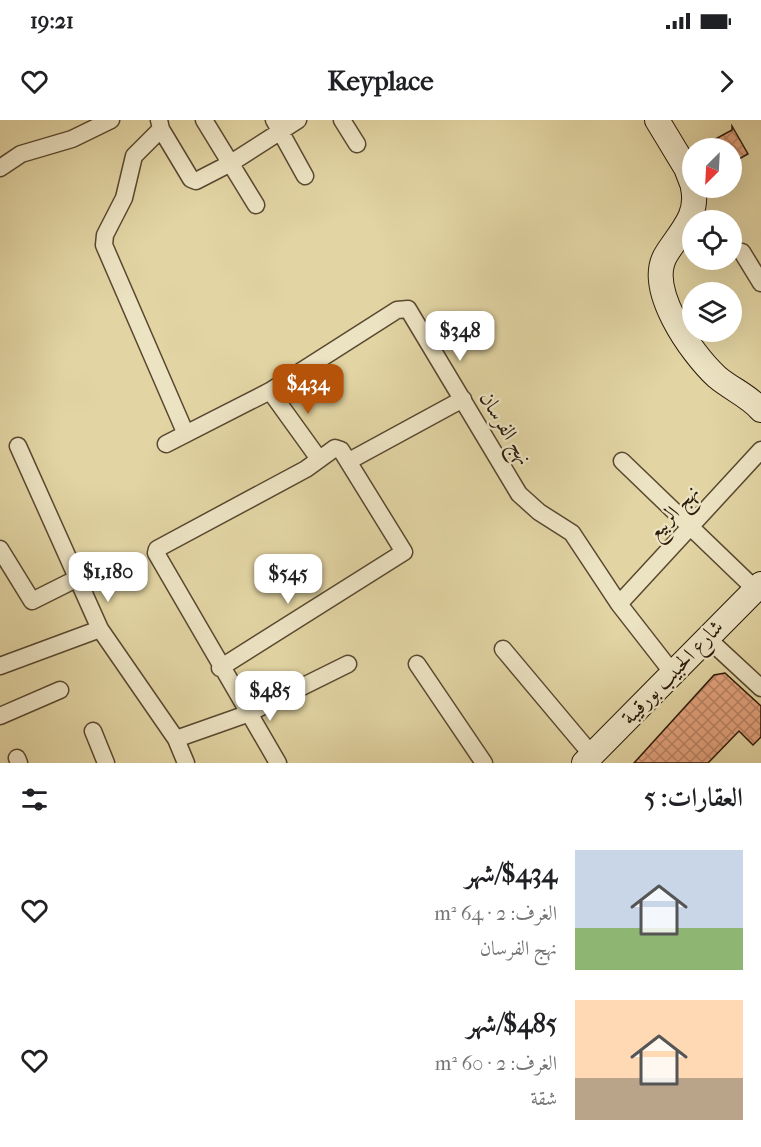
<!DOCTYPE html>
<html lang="ar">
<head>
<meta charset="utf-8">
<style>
	body { margin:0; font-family:"IM FELL French Canon",Amiri,serif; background:#f2f2f2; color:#202124; direction:rtl; height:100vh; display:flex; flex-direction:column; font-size:22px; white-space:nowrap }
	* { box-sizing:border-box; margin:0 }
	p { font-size:20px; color:#757577 }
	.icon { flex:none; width:33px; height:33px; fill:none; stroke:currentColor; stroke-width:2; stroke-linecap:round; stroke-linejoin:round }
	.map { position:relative; height:643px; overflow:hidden; direction:ltr }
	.panel { display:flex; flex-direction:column; background:#fff; flex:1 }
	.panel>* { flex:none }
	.needle { width:39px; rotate:204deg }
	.tools { position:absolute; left:682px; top:18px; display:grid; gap:12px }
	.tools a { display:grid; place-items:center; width:60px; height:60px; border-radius:50%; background:#fff; box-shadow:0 6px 24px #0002; font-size:30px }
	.price { position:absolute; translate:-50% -51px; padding:0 14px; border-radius:12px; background:#fff; color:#222; font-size:20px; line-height:39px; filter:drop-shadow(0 2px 3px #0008) }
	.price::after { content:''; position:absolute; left:50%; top:36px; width:18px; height:14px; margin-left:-9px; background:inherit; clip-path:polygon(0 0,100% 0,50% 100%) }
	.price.selected { background:#b45309; color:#fff }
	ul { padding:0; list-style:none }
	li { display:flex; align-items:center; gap:18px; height:150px; padding:0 18px }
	li span { display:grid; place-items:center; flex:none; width:168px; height:120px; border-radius:0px; color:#555 }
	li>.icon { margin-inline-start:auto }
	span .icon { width:72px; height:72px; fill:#fffc; stroke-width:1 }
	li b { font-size:26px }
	h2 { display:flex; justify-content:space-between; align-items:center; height:72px; padding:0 18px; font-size:26px }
	.status { display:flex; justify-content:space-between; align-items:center; height:42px; padding:0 30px; background:#fff; direction:ltr }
	.status svg { height:16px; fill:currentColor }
	header { display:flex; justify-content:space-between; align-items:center; height:78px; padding:0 18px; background:#fff; font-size:27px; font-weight:800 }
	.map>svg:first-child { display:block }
	.building { fill:url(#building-cross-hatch); stroke:#2b1a0a; stroke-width:1.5 }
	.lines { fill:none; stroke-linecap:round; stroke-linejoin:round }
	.street-casing { stroke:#594830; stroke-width:19 }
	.secondary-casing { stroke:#2b1a0a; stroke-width:26 }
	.street { stroke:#ece3c3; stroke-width:16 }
	.secondary { stroke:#ece3c3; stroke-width:24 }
	.labels { text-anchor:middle; stroke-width:4.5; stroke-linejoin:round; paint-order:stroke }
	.street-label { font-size:21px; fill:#2b1a0a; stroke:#ece3c3 }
</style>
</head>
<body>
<div class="status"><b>19:21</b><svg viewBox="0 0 49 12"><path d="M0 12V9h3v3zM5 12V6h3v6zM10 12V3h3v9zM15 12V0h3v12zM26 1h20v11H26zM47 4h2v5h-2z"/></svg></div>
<header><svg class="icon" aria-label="forward" viewBox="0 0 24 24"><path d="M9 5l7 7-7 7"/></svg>Keyplace<svg class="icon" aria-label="heart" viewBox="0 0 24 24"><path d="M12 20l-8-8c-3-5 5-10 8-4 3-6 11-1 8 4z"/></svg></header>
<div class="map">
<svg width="761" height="643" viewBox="0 0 761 643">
	<defs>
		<pattern id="building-cross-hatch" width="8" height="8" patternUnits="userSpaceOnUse" patternTransform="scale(1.5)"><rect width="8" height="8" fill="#e3a37e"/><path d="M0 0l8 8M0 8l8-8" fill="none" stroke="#b88465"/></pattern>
	</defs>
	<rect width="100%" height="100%" fill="#e2d4a3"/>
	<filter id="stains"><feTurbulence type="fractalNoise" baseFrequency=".00333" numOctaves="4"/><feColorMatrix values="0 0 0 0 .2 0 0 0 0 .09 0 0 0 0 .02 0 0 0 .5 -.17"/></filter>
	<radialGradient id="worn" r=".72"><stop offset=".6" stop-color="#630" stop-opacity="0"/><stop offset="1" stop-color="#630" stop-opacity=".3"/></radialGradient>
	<!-- building -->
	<path class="building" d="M732,6L748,34L732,43V28H699L732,10Z
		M725,553L761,586V617L753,625L739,611L708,643H634L714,555Z"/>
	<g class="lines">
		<!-- street casing -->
		<g class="street-casing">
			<path id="street" d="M159,0L161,9L134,36L124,78L105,115L104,125L185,312
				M204,0L256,85
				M274,0L305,56
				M342,0L357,24
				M161,9L191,59L196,61L231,43L298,0
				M0,48L21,34L72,19L111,0
				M742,132L761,163
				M270,271L319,339
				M166,324L270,271L397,190L408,189L519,374L539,392L572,413L619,484L672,552
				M18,326L100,509L176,619L186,643
				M349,341L463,279
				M622,341L755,469
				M0,429L32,481L78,458
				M619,484L761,330
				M706,517L761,568
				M503,529L592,635
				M417,544L484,643
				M0,546L100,509
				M220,548L404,432L341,330L335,328L306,349L157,429L156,433L278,643
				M0,596L60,570
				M93,611L106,643
				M176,619L247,594L348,544
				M17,638L19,643"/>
		</g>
		<!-- secondary casing -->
		<g class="secondary-casing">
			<path id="secondary" d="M657,0L686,48L693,66
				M693,68C699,95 681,111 667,133C644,167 691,233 717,257C731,269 749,276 761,290
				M584,643L761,464"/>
		</g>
		<!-- street -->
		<use href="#street" class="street"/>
		<!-- secondary -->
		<use href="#secondary" class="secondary"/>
	</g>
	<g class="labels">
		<!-- street labels -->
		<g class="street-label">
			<text transform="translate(506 308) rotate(59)" y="7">نهج الفرسان</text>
			<text transform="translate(673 392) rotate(-47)" y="7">نهج الربيع</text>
			<text transform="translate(672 552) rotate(-46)" y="7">شارع الحبيب بورقيبة</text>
		</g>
	</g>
	<rect width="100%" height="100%" filter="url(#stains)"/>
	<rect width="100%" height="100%" fill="url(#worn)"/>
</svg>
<div class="tools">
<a><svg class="needle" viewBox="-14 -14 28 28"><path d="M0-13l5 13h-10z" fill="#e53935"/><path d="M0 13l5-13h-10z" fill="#757577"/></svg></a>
<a><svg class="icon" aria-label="locate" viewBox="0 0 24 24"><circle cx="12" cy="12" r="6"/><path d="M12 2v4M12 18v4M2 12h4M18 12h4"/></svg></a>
<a><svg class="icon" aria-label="layers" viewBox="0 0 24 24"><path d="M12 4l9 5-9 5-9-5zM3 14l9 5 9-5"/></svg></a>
</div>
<b class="price" style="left:460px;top:242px">$348</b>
<b class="price selected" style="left:308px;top:295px">$434</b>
<b class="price" style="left:108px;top:483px">$1,180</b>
<b class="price" style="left:288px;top:485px">$545</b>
<b class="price" style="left:270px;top:602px">$485</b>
</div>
<section class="panel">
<h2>العقارات: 5<svg class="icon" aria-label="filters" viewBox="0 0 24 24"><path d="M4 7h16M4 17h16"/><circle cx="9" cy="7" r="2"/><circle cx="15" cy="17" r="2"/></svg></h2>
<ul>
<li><span style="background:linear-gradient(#c9d6e8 65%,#8fb573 0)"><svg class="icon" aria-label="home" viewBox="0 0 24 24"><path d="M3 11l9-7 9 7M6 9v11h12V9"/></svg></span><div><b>$434/شهر</b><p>الغرف: 2 · 64 m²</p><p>نهج الفرسان</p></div><svg class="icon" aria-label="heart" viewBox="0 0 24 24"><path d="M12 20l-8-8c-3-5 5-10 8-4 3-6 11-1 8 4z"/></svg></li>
<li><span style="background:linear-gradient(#ffd9b3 65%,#b9a48a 0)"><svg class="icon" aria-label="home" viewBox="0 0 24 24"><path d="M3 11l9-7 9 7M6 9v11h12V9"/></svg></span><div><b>$485/شهر</b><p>الغرف: 2 · 60 m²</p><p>شقة</p></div><svg class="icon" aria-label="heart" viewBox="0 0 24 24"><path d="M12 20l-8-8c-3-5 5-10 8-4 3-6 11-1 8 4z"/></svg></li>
</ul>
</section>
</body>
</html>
